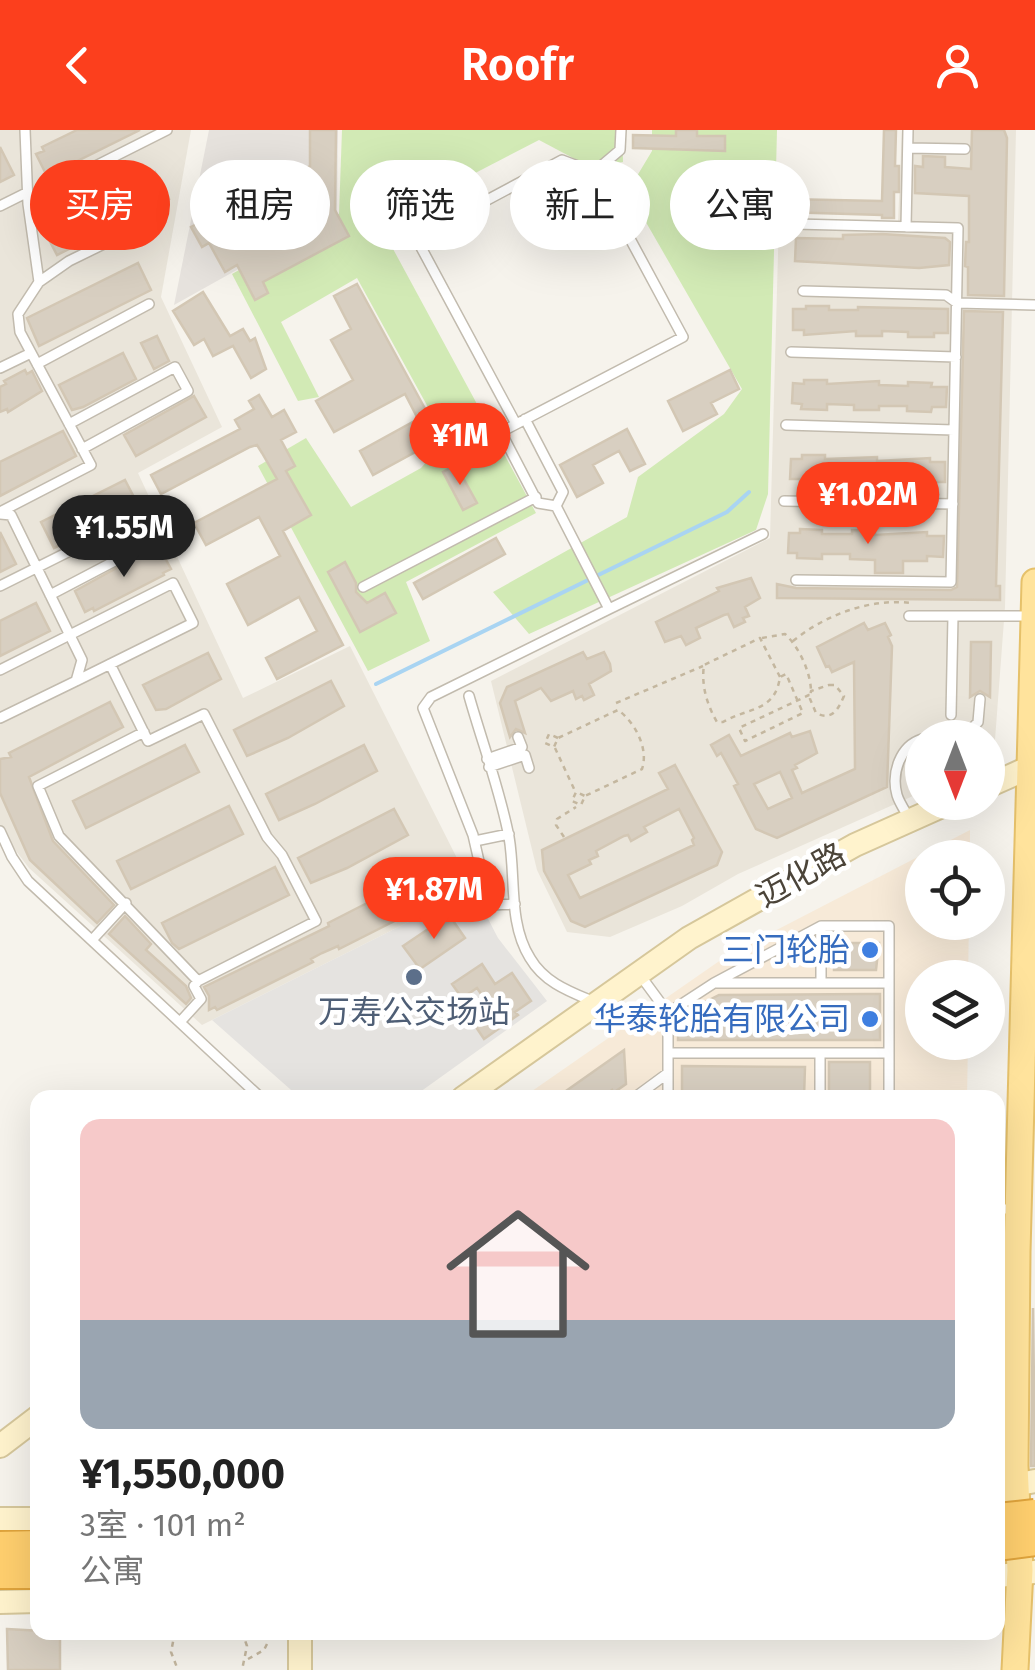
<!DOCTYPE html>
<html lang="zh">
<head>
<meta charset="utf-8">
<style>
	body { margin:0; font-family:"Fira Sans","Noto Sans SC",sans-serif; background:#f2f2f2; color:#222; height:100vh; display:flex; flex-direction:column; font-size:38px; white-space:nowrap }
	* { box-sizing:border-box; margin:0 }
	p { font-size:32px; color:#767676 }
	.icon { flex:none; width:55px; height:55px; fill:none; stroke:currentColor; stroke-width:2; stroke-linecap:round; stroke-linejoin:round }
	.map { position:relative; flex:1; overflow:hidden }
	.side { position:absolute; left:30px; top:960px; width:975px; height:550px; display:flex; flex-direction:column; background:#fff; border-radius:20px; box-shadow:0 10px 40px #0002 }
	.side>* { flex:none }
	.guide { position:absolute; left:30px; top:30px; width:975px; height:90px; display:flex; gap:20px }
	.needle { width:65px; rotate:180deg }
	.buttons { position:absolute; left:905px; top:590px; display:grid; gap:20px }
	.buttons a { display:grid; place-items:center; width:100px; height:100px; border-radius:50%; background:#fff; box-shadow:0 10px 40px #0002; font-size:50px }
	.price { position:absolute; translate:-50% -85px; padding:0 22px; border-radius:35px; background:#fc3f1d; color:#fff; font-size:32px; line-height:65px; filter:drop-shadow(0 2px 5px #0008) }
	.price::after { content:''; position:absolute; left:50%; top:60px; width:30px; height:22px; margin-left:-15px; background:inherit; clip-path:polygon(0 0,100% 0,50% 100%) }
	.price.current { background:#222; color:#fff }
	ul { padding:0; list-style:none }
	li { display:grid; align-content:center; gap:20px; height:530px; padding:0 50px }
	li span { display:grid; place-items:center; height:310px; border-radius:20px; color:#555 }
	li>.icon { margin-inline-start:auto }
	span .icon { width:180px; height:180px; fill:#fffc; stroke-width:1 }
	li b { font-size:42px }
	.pill { padding:0 35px; border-radius:45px; background:#fff; box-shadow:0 10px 40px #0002; font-size:35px; line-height:90px }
	.pill.current { background:#fc3f1d; color:#fff }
	header { display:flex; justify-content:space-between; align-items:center; height:130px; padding:0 50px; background:#fc3f1d; color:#fff; font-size:45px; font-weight:600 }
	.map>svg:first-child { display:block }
	.residential { fill:#eae5da }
	.commercial { fill:#f7ead8 }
	.industrial { fill:#e6e2dd }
	.green { fill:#d2eab5 }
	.parking { fill:#e5e3e0 }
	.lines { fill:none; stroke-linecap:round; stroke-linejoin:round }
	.stream { stroke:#a9d4f2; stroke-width:4 }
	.building { fill:#d8cfc1; stroke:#d3c7b4; stroke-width:2.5; fill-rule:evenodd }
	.lane-casing { stroke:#c2bbae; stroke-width:12 }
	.secondary-casing { stroke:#d6c79b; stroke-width:26 }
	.primary-casing { stroke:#e6c16a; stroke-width:29 }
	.highway-casing { stroke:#e0a43c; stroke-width:34 }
	.path { stroke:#c4b79f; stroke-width:2.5; stroke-dasharray:5 5; stroke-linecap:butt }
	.lane { stroke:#fff; stroke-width:9 }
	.secondary { stroke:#fff3cd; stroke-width:22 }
	.primary { stroke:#ffe39c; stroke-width:25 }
	.highway { stroke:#ffcf6e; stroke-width:30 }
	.highway-bridge-casing { stroke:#e0a43c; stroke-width:34; stroke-linecap:butt }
	.highway-bridge { stroke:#ffcf6e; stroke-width:30 }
	.shop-dot { fill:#3f7fe0; stroke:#fff; stroke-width:4 }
	.service-dot { fill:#5c6f8a; stroke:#fff; stroke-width:4 }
	.labels { text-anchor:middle; stroke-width:9; stroke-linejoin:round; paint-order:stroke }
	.street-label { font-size:32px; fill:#4b4439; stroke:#fff }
	.shop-label { font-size:32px; fill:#366cbe; stroke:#fff; text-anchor:end }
	.service-label { font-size:32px; fill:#4e5e75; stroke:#fff }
</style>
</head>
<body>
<header><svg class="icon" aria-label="back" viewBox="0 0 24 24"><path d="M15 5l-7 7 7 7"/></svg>Roofr<svg class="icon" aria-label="person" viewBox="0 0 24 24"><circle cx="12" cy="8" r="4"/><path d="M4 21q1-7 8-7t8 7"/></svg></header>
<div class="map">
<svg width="1035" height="1540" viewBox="0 0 1035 1540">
	<rect width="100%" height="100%" fill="#f6f3ec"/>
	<!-- residential -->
	<path class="residential" d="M0,0H191L161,167L222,297L138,343L243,568L350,516L473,760L202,895L29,738L0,700Z
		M902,0H1016L1005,477L994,623L988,632V608H922V662L738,744L682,776L610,807L567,802L537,740L491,551L770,408L779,89L898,92Z"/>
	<!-- commercial -->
	<path class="commercial" d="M970,700V727L922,728V792L969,793L968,847L922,848V912L968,913L967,967L522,968L728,825Z"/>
	<!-- industrial -->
	<path class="industrial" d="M209,0H338L337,84L174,175Z"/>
	<!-- green -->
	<path class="green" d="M342,0H622L623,32L590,37L539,10L379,93L536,383L406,452L430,511L368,541L258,336L306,308L351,377L421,338L446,310L357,148L281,192L319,267L298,271L232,144L339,84Z
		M652,0H777L768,364L756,400L529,504L493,462L627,387L638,347L724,284L742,259L628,61L652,21Z"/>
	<!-- parking -->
	<path class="parking" d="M473,760L498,808L547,871L413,967H299L212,890Z"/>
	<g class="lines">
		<!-- stream -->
		<path class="stream" d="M376,554L727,382L749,362"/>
	</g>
	<!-- building -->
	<path class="building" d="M77,0H140L47,46L36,24L44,21L42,17Z
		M310,0H336L335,80L349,106L263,152L268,163L255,170L237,135L225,142L209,113L202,117L191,97L310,36Z
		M676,0H697V6H725V21L633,18V5L676,6Z
		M884,0H896L895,36H899V62H894V88H882V85L784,82L785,69L882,71Z
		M972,0H1004L1007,8L1004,166L968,165V137L965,136L966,112H969V66L915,63V36L923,37V26L945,27V37L971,39Z
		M0,17L14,45L0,52Z
		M155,42L169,69L57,125L43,98Z
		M882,104L945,108L950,112L949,135L919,138L795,131L796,108L843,109V105Z
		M138,133L151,160L39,216L27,188Z
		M357,154L441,308L373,345L360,321L418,289L405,264L334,302L316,271L353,250L331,210L351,199L334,166Z
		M203,162L230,206L243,199L250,211L255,208L266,239L251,248L233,216L213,226L204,209L194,215L173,181Z
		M806,176H829V180H858V177L948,179V203H934V207H908V202L882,201V206H856V201L804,205V200H793V179H806Z
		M964,181L1003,182L996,456H1000V470L777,468V454L796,458L951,460L957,457Z
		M157,206L169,231L154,239L141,213Z
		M123,223L136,249L83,277L72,280L59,255Z
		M25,240L27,244L32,241L42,261L8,282L7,279L0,282V257L6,254L4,251Z
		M730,240L739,259L711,273L717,284L683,301L668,271Z
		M804,250H827V254L879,251V255L908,256V252L932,253L931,257H947L946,277H932L931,282L907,281V276H879V280H854V275L827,274V280L801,279L802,274L792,273L793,253L804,254Z
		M259,265L272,287L284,280L296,302L281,310L295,336L286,341L311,385L283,401L343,515L277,549L266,528L317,501L299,467L248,495L227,454L280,426L259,387L206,415L194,393L277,349L262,323L257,315L250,317L161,364L151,345L240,299L235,290L254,279L249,271Z
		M194,266L206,287L136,326L124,305Z
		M627,299L645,334L630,341L619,321L593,335L603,353L577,367L560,335Z
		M63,301L76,326L0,366V332Z
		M802,325H825V329L877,327V331L930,328V332H945V352H930V357L905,356V351H878L877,356L852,355V350L825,349V355L800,354V349H790L791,329H802Z
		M456,335L477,373L463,380L443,342Z
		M125,350L138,375L131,378L132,381L54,418L41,392Z
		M800,399L822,400V404H852V400L875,401V405L927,402V406H944L943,427L927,426V431H903V443H875V430L850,429V424H822V429L797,428V423H788L789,403H800Z
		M0,402L16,434L0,442Z
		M496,408L505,424L423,469L414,453Z
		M158,415L171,439L163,443L164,445L94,481L93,478L85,482L75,461Z
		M345,432L356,453V462L367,473L385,463L396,483L360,502L328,442Z
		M751,448L760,468L745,477L749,486L743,488L745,492L734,497L728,484L724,485L696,498L700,508L686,515L681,506L665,512L656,492L719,461L717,458Z
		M36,473L50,501L0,526V491Z
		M864,493L868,500L885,493L891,505L888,507L892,516L887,657L777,708L756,699L734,656L738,654L721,623L717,626L711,615L729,605L741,626L790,603L792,607L810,601L817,623L795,635L797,638L792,640L802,663L855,639L854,532L832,542L829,536L826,537L817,517ZM780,642L792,668L768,679L754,654Z
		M971,512H991L990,567L980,561L970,567Z
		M583,522L587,529L604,522L610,534L611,541L589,554L594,565L584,570L582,566L576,569L573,561L551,571L541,558L515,571L525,603L516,599L510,607L500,573L507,557Z
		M208,523L221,549L166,579L156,580L143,555Z
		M331,551L344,576L288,608L247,626L234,600Z
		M110,572L123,597L29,647L53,711L114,775L97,793L30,730L0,663V629L11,627L9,623Z
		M185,615L199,642L86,698L73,671Z
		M364,615L377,641L315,674L279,690L266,664Z
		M675,635L722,722L717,735L585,797L571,791L544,741L542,720L668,659L659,643ZM679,679L694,708L692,710L694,715L580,768L568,745L591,734L589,730L598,726L596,721L624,706L628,705L631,711L647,702L644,697Z
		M229,676L243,704L131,759L117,731Z
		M394,679L408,705L347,738L311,753L298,728Z
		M275,737L289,765L179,819L172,813L162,793Z
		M422,745L423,749L429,746L438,769L339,819L338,816L322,823L311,829L313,832L217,880L215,877L209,880V866L204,857L329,796L328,793Z
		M449,785L465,808L420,839L403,816Z
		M125,786L151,814L146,820L186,856L191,868L186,874L109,804Z
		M834,813H879L876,840H834Z
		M482,834L495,854L512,843L531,871L515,882L518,885L484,909L474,894L493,881L477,858L462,868L452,854Z
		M866,864H880V910H678V886L719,865Z
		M624,920L626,954L613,963L612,960L601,968H556Z
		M829,932H870V968H829Z
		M682,936L805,937L804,967L682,968Z
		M1033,1178L1035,1336H1031Z
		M7,1499L60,1502V1540H8Z"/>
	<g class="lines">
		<!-- lane casing -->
		<g class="lane-casing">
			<path id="lane" d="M908,18L965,19
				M594,42L620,20L621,0
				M28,70L167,0
				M0,76L28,62
				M795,94L958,98L951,452L796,450
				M906,97L908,0
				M39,152L69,131L161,86
				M803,161L946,165L957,173L1035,175
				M791,222L956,227
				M37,234L149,174
				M0,238L31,223
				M525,289L563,362L556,376
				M69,294L175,237L188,261L82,319
				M786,295L954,300
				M784,371L953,374
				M0,382L91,335L20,202L18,184L39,152L28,74L25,0
				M0,384L11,385L82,530L76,551L0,588
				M0,456L138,387L151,412L50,465
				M363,457L536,367
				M609,479L763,404
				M909,486H1031
				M110,534L148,611L204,584L267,707L282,725L316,791L198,851L59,706L38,656L144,602
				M0,540L173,453L193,493L76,551
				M469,566C482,612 500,660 509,707C516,747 508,793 530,828C544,852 568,861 592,871
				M951,585L953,486
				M963,608L978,592L980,569
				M487,629L522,617L518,607
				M489,637L525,625L529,638
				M909,688C905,681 899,672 897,665C891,643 900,616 922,609
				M0,701L12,727L28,751L261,968
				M475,711L509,704
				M515,774L489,775L473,705L423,578L431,567L609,479L556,376L538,373L501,302L683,207L594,42L562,30L416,108L516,294
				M821,796V853
				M92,810L126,773
				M640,845L668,883V968
				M716,853H889
				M668,883L714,853L821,796H889V968
				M180,892L201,869L194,856L198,851
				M668,923H889
				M820,923V968
				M634,968L668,943
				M998,1079H1016"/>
		</g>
		<!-- secondary casing -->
		<g class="secondary-casing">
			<path id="secondary" d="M988,656L1035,635
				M463,968L689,808L855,715L951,672
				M0,1316L38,1287
				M998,1358L1035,1351
				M0,1389H38
				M998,1446L1035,1442
				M0,1472L38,1471
				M300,1502V1540"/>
		</g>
		<!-- primary casing -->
		<g class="primary-casing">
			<path id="primary" d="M1015,1540L1020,1440L1015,1336L1017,1122L1035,452"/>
		</g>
		<!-- highway casing -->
		<g class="highway-casing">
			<path id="highway" d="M0,1417L38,1416
				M0,1443H38"/>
		</g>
		<!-- path -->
		<path class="path" d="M762,508L785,504C799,517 810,541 811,560
			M793,511C825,485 870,468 911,473
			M780,547L760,508L704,535C701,555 707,575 717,592H723C749,577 775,582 780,547L786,544C792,557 797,570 803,583L745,611L739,598L809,565H810
			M829,555H835L844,566C838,580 832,591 816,583L810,569L811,561Z
			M616,573L703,536
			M558,608L549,604L545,613L554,617L558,608L618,580C635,592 649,619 642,639L585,666L581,675L572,671L576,662L585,666
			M555,618L575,661
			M564,707L556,695L557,689L576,677
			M175,1502L171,1522L178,1540
			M242,1502L247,1516L242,1540
			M248,1529L264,1520L267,1514L263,1502"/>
		<!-- lane -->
		<use href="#lane" class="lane"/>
		<!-- secondary -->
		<use href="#secondary" class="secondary"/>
		<!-- primary -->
		<use href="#primary" class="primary"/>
		<!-- highway -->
		<use href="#highway" class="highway"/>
		<!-- highway-bridge casing -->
		<g class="highway-bridge-casing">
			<path id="highway-bridge" d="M998,1389L1035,1385
				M998,1415L1035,1410"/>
		</g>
		<!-- highway-bridge -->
		<use href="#highway-bridge" class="highway-bridge"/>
	</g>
	<!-- markers -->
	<g class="shop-dot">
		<circle cx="870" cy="820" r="10"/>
		<circle cx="870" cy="889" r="10"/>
	</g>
	<circle class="service-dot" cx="414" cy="847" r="10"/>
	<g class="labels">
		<!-- street labels -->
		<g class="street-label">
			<text transform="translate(801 745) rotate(-29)" y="11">迈化路</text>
		</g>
		<!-- shop labels -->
		<g class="shop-label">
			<text x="850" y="831">三门轮胎</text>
			<text x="850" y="900">华泰轮胎有限公司</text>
		</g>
		<!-- service labels -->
		<g class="service-label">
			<text x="414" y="893">万寿公交场站</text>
		</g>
	</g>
</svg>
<div class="buttons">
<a><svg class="needle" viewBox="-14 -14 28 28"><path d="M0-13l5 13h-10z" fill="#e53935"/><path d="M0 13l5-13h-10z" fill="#767676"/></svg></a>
<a><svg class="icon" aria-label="locate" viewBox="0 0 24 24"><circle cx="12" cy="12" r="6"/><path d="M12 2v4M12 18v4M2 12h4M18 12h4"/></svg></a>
<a><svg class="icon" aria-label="layers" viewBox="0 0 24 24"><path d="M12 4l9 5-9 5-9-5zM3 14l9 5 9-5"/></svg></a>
</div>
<b class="price" style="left:460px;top:358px">¥1M</b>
<b class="price" style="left:868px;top:417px">¥1.02M</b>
<b class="price current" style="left:124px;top:450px">¥1.55M</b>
<b class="price" style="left:434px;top:812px">¥1.87M</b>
<div class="guide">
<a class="pill current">买房</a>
<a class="pill">租房</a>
<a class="pill">筛选</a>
<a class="pill">新上</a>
<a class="pill">公寓</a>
</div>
<section class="side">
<ul>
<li><span style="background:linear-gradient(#f6c9c9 65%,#9aa5b1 0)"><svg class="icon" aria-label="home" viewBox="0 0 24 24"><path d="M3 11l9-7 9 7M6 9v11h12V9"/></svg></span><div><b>¥1,550,000</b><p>3室 · 101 m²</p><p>公寓</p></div></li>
</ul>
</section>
</div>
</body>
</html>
